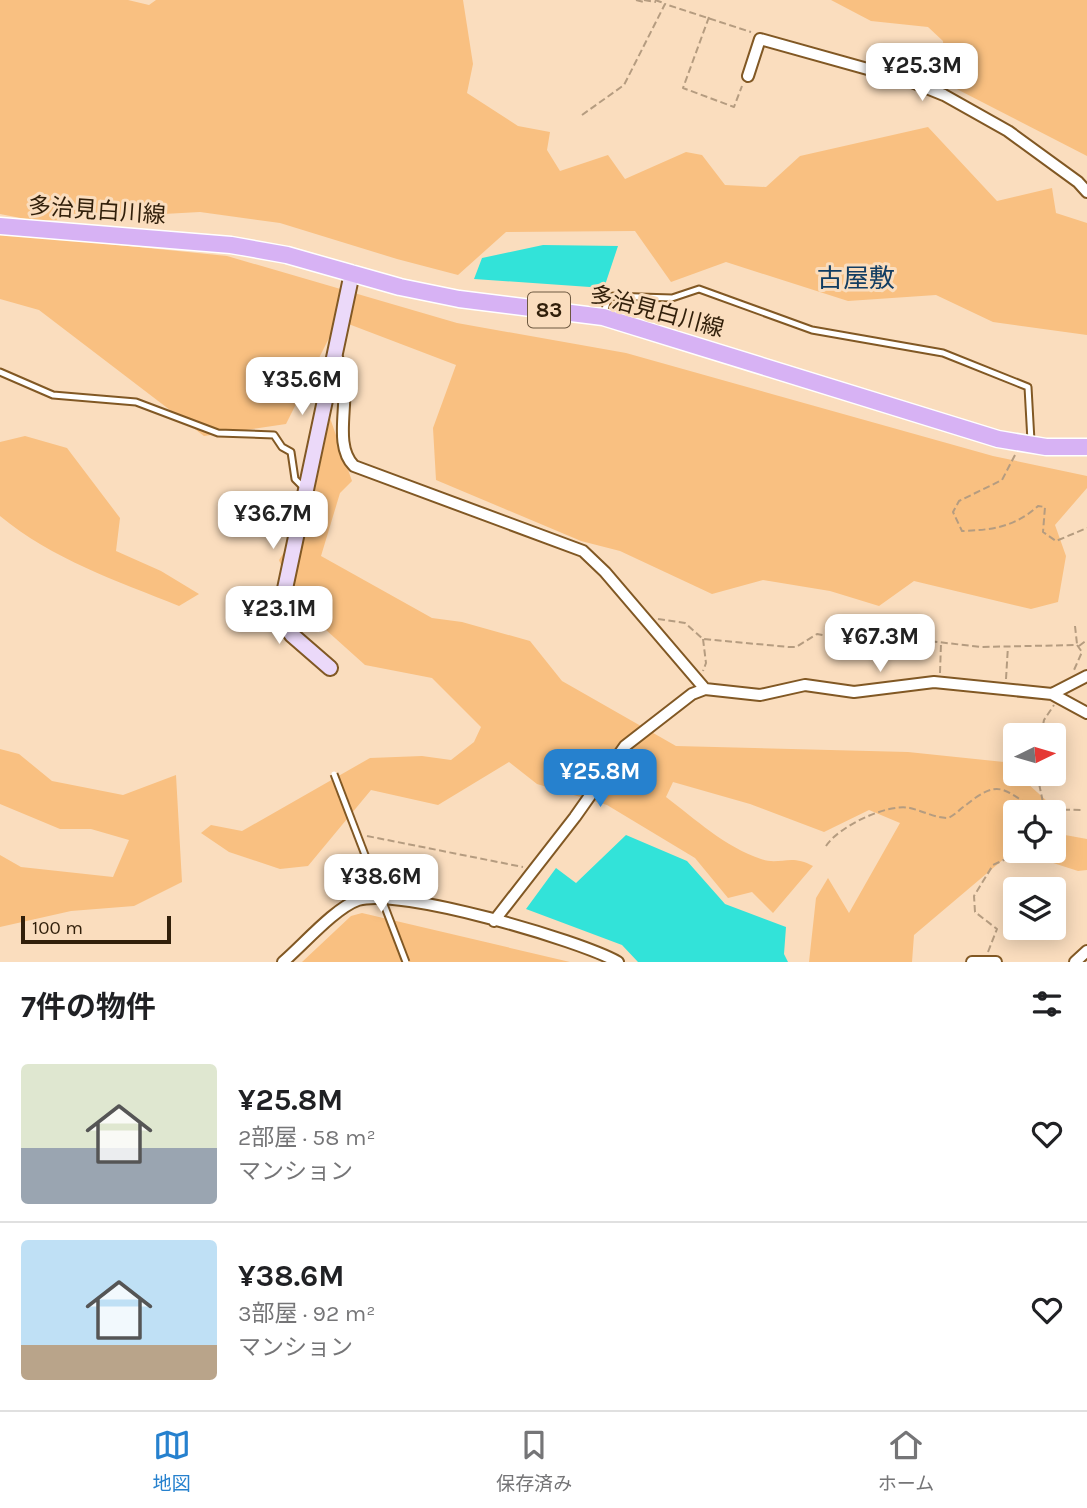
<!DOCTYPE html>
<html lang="ja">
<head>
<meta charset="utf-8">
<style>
	body { margin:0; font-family:Karla,"Noto Sans JP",sans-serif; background:#f6f6f6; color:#202124; height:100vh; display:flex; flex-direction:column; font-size:26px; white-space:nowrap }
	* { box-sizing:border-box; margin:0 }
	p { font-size:23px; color:#757577 }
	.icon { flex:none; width:38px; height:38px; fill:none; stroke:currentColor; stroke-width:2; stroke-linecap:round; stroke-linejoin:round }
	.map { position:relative; height:962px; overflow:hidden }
	.panel { display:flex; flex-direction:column; background:#fff; flex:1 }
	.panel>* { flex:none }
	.needle { width:46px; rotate:85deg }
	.fabs { position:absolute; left:1003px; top:723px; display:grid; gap:14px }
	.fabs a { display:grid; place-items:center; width:63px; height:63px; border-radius:7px; background:#fff; box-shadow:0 4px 18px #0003; font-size:35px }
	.scale { position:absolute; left:21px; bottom:18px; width:150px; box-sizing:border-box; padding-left:7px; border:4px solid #311f0a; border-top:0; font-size:19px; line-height:24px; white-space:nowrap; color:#311f0a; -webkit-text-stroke:5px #faddbe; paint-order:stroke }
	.price { position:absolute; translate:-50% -60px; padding:0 16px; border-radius:14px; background:#fff; color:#222; font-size:23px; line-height:46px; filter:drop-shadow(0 2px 4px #0008) }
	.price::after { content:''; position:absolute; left:50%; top:42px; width:21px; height:16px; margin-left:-10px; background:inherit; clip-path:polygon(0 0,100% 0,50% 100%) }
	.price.current { background:#2681ce; color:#fff }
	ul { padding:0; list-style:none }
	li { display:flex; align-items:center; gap:21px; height:175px; padding:0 21px }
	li+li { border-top:2px solid #e0e0e0 }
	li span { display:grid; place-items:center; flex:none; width:196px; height:140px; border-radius:7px; color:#555 }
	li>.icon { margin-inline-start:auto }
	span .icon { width:84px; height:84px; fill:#fffc; stroke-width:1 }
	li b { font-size:30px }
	h2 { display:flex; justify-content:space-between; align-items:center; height:84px; padding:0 21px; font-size:30px }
	.dock { display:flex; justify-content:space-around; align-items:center; height:98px; border-top:2px solid #e0e0e0; background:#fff; font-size:19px; color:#757577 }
	.dock a { display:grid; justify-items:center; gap:4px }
	.dock .current { color:#2681ce }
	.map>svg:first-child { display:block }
	.green { fill:#f9c081 }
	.water { fill:#32e3d9 }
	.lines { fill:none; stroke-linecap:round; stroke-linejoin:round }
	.lane-casing { stroke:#815824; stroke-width:9 }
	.street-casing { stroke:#815824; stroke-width:14 }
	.secondary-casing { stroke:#815824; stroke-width:18 }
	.primary-casing { stroke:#fff; stroke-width:19 }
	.path { stroke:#b59c80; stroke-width:2; stroke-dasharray:7 3.5; stroke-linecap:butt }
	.lane { stroke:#fff; stroke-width:5 }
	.street { stroke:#fff; stroke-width:10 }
	.secondary { stroke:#ebd9f9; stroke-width:14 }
	.primary { stroke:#d7b2f4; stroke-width:16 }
	.lane-bridge-casing { stroke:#815824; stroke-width:9; stroke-linecap:butt }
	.lane-bridge { stroke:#fff; stroke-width:5 }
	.labels { text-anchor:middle; stroke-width:6; stroke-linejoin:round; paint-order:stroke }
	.shield { fill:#faddbe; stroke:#6d5840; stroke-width:2 }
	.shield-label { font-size:21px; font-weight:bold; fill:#311f0a }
	.street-label { font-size:23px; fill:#311f0a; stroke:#faddbe }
	.quarter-label { font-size:26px; fill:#123d62; stroke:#faddbe }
</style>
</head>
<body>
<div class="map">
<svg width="1087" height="962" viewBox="0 0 1087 962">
	<rect width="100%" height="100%" fill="#faddbe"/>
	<!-- green -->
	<path class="green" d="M0,0H128L149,5L156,0H463L473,64L467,93L518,126L550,132L547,150L560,171L608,155L625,179L686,152L702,155L725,185L766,187L800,156L928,127L997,201L1052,188L1056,213L1087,223V335L993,322L936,295L848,301L726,262L671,282L635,231L506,232L458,275L397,259L280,223L200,212L36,221L0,214Z
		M831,0H1087V156L945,83L943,41L928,27L871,21Z
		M0,233L227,256L457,323L626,353L993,456L1087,476V488L1055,525L1066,556L1058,602L1031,609L914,581L879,606L830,591L763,580L712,594L620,551L581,541L436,480L433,428L456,365L338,320L286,424L204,436L39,310L0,299Z
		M330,418L352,481L340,493L321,556L432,618L462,622L530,641L562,681L676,746L908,752L1004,762L1048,802V812H1015V850H1054V833L1087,839V870L1078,871L1044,860L1005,858L914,935L912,962H809L816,898L828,878L849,913L900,823L869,810L824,832L750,804L673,782L666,797C695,819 725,847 761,859C780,866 790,853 813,866L773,913L752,892L728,898L695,858L607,805L537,784L509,762L438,805L371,790L308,866L280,869L229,852L201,833L211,825L242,831L370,758L422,756L451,760L474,742L481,727L432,678L365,665L296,603L279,560L310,513Z
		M25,436L67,448L120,518L116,551L161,571L199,594L179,606C117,581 52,559 0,516V442Z
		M0,749L19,754L52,781L123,795L176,775L182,882L134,906L71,911L0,927V855L21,867L113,877L129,840L91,829H60L0,804Z
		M362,913L570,962H302L351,916Z"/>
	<!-- water -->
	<path class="water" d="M543,245L618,246L604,288L474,279L482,258Z
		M626,835L687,861L725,904L786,927L784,954L788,962H638L622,945L526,909L556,868L576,883Z"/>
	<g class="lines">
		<!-- lane casing -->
		<g class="lane-casing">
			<path id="lane" d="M603,316L609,296L672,298L699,289L812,330L943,353L1028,387L1031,441
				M0,372L53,395L136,402L218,433L274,435L282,447L291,452L295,479L304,488"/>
		</g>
		<!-- street casing -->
		<g class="street-casing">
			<path id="street" d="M748,76L760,39L907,80L944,95L1008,131L1078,182L1087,192
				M334,354C359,384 328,440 354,466L583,551L605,572L705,689
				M1052,694L1087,676
				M494,921L575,817L625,746L692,694L705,689L760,695L805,685L854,692L934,682L1052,694L1087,713
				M283,962C303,945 335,908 358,900C398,887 579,940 618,962
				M972,962H996
				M1075,962L1087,951"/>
		</g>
		<!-- secondary casing -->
		<g class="secondary-casing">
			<path id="secondary" d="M330,668L292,635L279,617L352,273"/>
		</g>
		<!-- primary casing -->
		<g class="primary-casing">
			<path id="primary" d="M0,226L231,245L287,255L400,287L459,299L603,317L998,439L1046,447H1087"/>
		</g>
		<!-- path -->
		<path class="path" d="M636,0L644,2
			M644,0L656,2
			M655,0L664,3
			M709,17L683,88L734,107L742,86
			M582,115L624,85L665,4L751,32
			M1015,455L1002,480L959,501L953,512L962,531C992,530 1015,527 1038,506L1045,507L1043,532L1056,541L1087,528
			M658,619L685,623L703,639L789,647H796L817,634L854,641H929L981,647L1077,645L1082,652L1074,670
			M1075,626L1077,644
			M703,639L706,663L703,671
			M1079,646L1087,640
			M940,673L941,643
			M1006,679L1008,646
			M1041,735L1044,720L1054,705
			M1037,774L1045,812
			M1021,809L1082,810
			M367,836L523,867
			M826,846C838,827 887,803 910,808C923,811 935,818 948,818C955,815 960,809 966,805C998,779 1003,788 1034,809
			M350,891L359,859
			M988,952L997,929L975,912L974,896L993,865L1025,850"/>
		<!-- lane -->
		<use href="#lane" class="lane"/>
		<!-- street -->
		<use href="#street" class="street"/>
		<!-- secondary -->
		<use href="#secondary" class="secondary"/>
		<!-- primary -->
		<use href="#primary" class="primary"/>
		<!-- lane-bridge casing -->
		<g class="lane-bridge-casing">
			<path id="lane-bridge" d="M334,774L406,962"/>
		</g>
		<!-- lane-bridge -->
		<use href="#lane-bridge" class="lane-bridge"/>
	</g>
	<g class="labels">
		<!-- shield labels -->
		<rect class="shield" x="528" y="292.5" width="42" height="35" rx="5"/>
		<g class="shield-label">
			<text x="549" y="317">83</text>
		</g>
		<!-- street labels -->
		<g class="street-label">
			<text transform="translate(97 210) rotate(4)" y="8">多治見白川線</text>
			<text transform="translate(657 311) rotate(15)" y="8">多治見白川線</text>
		</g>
		<!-- quarter labels -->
		<g class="quarter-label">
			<text x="856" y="287">古屋敷</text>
		</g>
	</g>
</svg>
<div class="fabs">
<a><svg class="needle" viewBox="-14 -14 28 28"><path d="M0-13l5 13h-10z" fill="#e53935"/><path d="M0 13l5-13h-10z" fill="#757577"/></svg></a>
<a><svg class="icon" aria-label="locate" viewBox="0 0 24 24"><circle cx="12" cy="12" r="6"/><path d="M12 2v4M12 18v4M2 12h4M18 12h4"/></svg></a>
<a><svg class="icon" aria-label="layers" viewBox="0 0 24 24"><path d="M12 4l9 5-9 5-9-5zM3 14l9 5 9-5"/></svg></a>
</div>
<div class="scale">100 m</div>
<b class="price" style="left:922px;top:103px">¥25.3M</b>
<b class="price" style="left:302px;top:417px">¥35.6M</b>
<b class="price" style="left:273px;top:551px">¥36.7M</b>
<b class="price" style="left:279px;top:646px">¥23.1M</b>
<b class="price" style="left:880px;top:674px">¥67.3M</b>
<b class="price current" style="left:600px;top:809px">¥25.8M</b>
<b class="price" style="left:381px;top:914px">¥38.6M</b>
</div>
<section class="panel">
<h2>7件の物件<svg class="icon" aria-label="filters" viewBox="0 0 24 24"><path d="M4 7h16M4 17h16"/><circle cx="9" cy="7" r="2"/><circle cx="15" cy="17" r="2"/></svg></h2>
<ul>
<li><span style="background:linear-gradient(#dfe7d0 60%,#9aa5b1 0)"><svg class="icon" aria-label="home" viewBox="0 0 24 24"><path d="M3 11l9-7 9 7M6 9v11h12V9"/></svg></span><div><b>¥25.8M</b><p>2部屋 · 58 m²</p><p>マンション</p></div><svg class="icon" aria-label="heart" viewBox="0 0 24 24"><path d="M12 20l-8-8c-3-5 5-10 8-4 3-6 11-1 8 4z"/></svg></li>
<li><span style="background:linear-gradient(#bfe0f5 75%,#b9a48a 0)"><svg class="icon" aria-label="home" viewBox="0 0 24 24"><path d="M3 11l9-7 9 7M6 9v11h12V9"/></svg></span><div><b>¥38.6M</b><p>3部屋 · 92 m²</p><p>マンション</p></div><svg class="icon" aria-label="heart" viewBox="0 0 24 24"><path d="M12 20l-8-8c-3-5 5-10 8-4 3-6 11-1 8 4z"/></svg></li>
</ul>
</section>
<nav class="dock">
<a class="current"><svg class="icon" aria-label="map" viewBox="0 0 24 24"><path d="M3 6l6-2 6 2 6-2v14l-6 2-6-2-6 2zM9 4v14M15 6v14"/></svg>地図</a>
<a><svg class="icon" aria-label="saved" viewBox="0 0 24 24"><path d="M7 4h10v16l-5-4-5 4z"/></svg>保存済み</a>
<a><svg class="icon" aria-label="home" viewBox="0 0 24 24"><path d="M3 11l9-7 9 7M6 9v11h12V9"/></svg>ホーム</a>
</nav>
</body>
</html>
